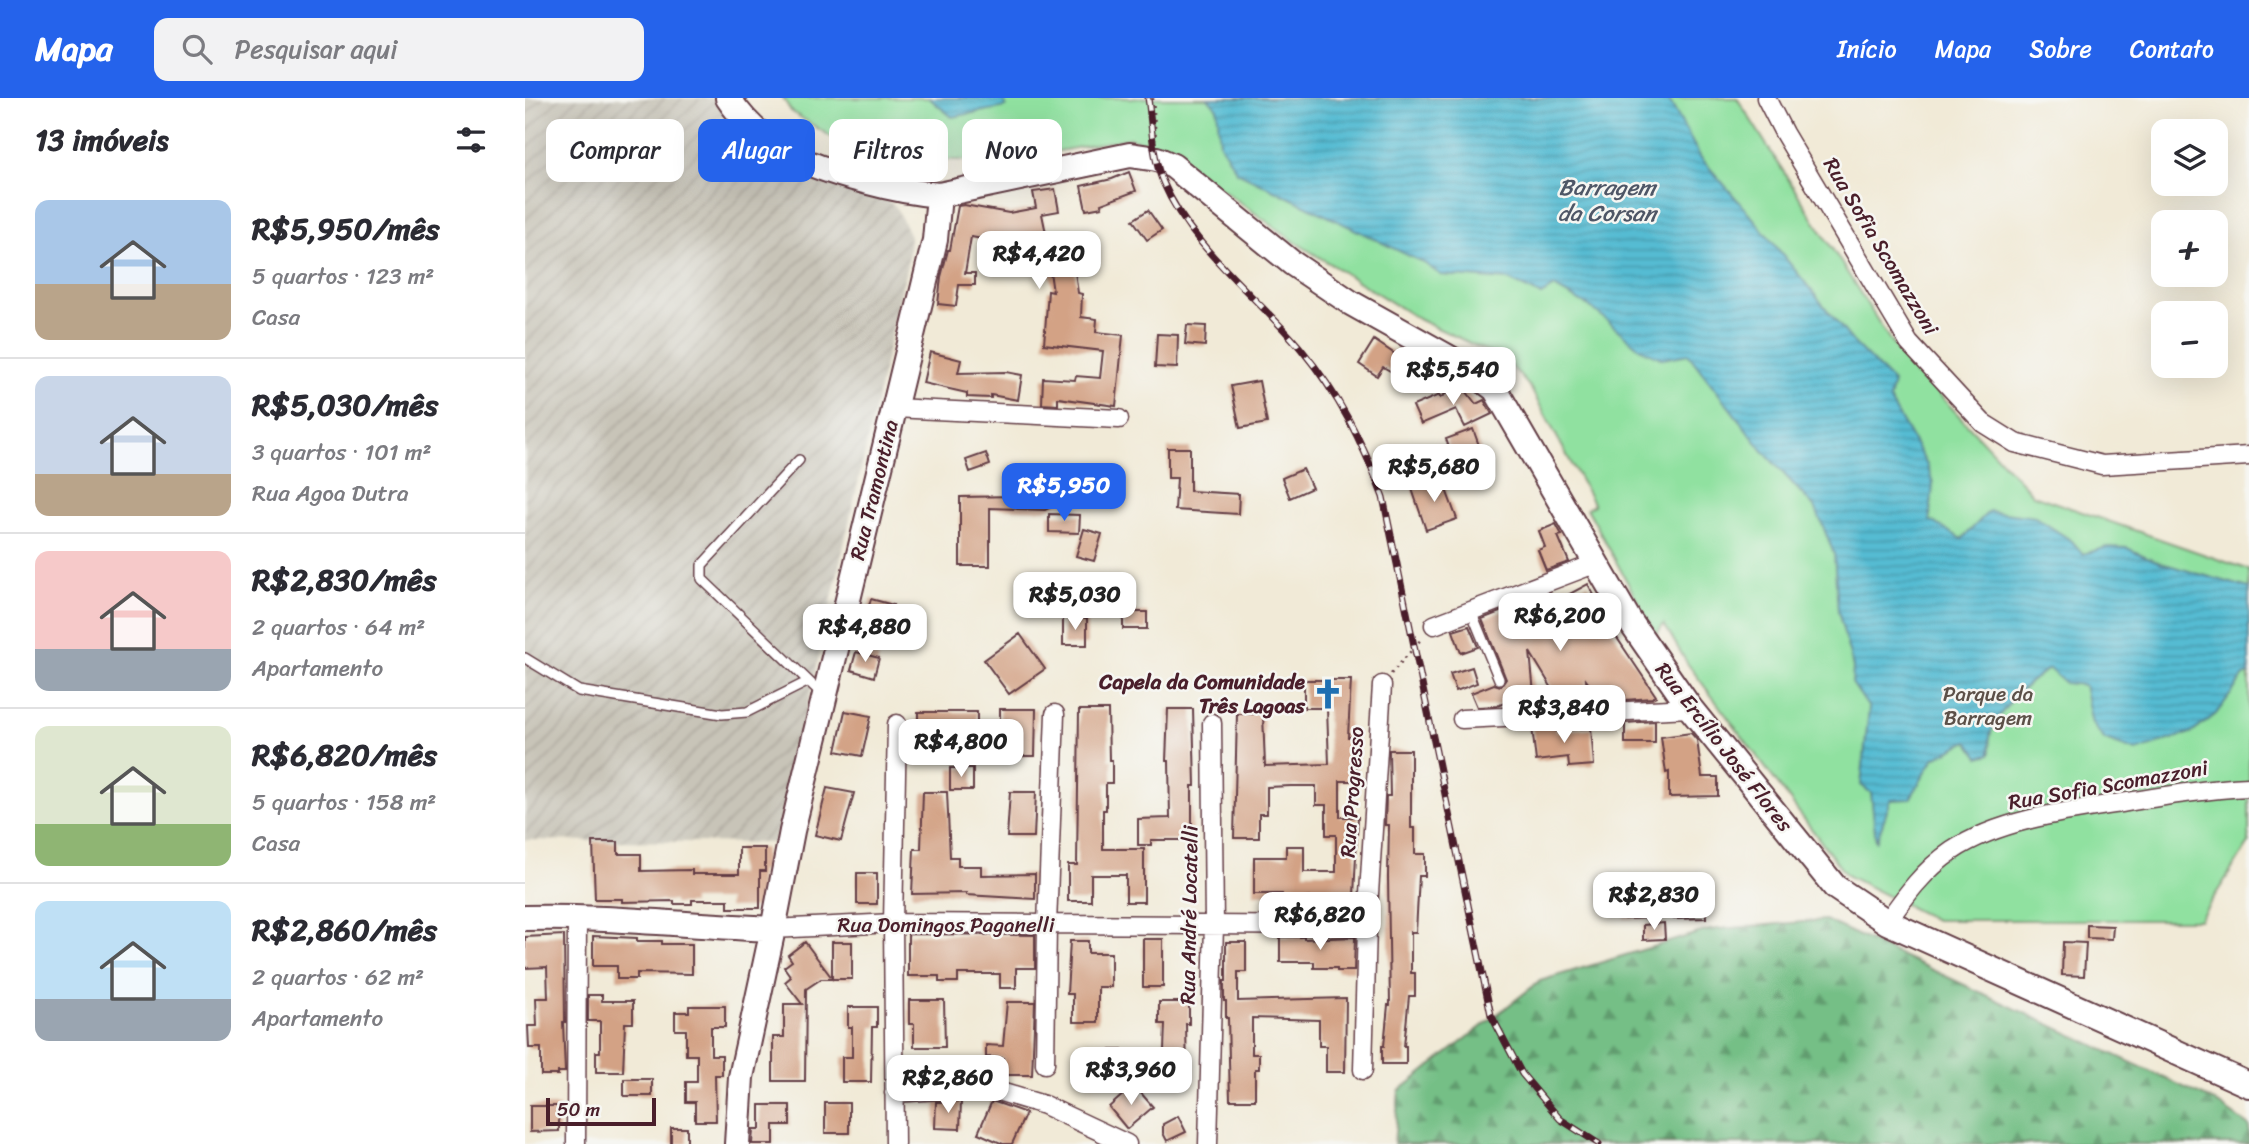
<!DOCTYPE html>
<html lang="pt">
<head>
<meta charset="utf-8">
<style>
	body { margin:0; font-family:Sriracha,sans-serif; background:#f2f2f3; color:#2b2b33; height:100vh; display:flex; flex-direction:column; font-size:26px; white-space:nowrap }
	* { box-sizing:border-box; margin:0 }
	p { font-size:23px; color:#7c7c81 }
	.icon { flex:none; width:38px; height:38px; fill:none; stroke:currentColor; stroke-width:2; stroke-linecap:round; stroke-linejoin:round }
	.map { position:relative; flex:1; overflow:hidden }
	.sheet { display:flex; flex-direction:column; background:#fff; width:525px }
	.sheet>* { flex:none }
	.banner { position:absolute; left:21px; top:21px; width:665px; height:63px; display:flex; gap:14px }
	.fabs { position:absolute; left:1626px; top:21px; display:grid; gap:14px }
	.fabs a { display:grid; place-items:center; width:77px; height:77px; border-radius:14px; background:#fff; box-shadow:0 7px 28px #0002; font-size:35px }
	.scale { position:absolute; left:21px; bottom:18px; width:110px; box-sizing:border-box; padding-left:7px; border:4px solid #4a1f2b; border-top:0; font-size:19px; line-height:24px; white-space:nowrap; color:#4a1f2b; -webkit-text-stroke:5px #f6f6f2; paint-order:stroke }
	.price { position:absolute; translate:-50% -60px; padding:0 16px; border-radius:14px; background:#fff; color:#222; font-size:23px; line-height:46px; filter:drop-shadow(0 2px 4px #0008) }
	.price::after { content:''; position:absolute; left:50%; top:42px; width:21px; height:16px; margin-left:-10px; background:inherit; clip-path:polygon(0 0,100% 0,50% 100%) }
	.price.selected { background:#2563eb; color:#fff }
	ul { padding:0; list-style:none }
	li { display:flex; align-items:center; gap:21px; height:175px; padding:0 35px }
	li+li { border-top:2px solid #e1e1e2 }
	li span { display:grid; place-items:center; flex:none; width:196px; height:140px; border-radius:14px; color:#555 }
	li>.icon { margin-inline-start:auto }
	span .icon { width:84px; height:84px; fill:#fffc; stroke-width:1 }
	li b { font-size:30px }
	h2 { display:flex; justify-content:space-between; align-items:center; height:84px; padding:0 35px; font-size:30px }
	.pill { padding:0 24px; border-radius:14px; background:#fff; box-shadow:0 7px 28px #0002; font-size:24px; line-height:63px }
	.pill.selected { background:#2563eb; color:#fff }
	header { display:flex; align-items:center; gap:42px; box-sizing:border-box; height:98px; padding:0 35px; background:#2563eb; color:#fff }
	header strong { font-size:33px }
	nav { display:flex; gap:38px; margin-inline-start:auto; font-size:24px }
	.search { width:490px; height:63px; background:#f2f2f3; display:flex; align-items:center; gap:18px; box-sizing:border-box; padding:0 24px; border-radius:14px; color:#7c7c81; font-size:26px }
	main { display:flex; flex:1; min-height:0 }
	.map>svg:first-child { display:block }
	.industrial { fill:url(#industrial-furrows) }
	.forest { fill:url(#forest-firs); stroke:#5f6f58; stroke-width:2 }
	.green { fill:#90e1a0; stroke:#6d8066; stroke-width:2 }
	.water { fill:url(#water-rules); stroke:#506e7f; stroke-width:2 }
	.building { fill:#d3a285 }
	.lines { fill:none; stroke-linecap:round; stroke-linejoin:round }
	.lane-casing { stroke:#633d45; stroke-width:12 }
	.street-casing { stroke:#633d45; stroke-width:21 }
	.secondary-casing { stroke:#633d45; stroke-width:28 }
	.path { stroke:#633d45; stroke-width:2.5; stroke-dasharray:2 5; stroke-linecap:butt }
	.lane { stroke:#fff; stroke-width:9 }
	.street { stroke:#fff; stroke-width:18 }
	.secondary { stroke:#fff; stroke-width:24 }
	.rail-casing { stroke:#4a1f2b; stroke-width:7 }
	.rail { stroke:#f6f6f2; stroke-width:4.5; stroke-dasharray:13; stroke-linecap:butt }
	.labels { text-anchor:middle; stroke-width:5; stroke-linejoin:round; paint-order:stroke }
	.street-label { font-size:21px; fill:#4a1f2b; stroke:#f6f6f2 }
	.poi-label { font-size:21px; font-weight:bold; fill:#4a1f2b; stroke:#f6f6f2; text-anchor:end }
	.park-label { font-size:21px; fill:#5c5048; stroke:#f6f6f2 }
	.water-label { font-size:23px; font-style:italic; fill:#4e5666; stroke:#f6f6f2 }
</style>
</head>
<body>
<header>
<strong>Mapa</strong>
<div class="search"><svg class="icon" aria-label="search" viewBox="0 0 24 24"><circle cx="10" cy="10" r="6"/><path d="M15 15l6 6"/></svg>Pesquisar aqui</div>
<nav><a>Início</a><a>Mapa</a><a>Sobre</a><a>Contato</a></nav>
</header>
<main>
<section class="sheet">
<h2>13 imóveis<svg class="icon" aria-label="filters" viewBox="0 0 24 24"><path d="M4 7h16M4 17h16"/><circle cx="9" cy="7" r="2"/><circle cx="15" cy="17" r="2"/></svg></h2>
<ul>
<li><span style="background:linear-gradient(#a9c7e8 60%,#b9a48a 0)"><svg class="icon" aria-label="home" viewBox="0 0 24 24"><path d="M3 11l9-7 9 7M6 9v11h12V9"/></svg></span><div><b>R$5,950/mês</b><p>5 quartos · 123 m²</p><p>Casa</p></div></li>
<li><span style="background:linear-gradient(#c9d6e8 70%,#b9a48a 0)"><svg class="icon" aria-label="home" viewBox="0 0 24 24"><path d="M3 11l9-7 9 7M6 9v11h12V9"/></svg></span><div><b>R$5,030/mês</b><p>3 quartos · 101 m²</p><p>Rua Agoa Dutra</p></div></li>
<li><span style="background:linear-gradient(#f6c9c9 70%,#9aa5b1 0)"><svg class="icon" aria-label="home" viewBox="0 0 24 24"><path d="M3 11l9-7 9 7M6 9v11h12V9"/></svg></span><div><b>R$2,830/mês</b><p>2 quartos · 64 m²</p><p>Apartamento</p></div></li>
<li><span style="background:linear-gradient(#dfe7d0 70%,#8fb573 0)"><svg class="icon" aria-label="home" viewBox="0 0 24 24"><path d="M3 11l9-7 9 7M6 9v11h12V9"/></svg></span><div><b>R$6,820/mês</b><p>5 quartos · 158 m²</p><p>Casa</p></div></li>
<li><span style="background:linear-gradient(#bfe0f5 70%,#9aa5b1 0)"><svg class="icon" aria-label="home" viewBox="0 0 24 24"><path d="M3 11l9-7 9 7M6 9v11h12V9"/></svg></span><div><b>R$2,860/mês</b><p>2 quartos · 62 m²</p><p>Apartamento</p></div></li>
</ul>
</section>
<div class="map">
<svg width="1724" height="1046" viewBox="0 0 1724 1046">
	<defs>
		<pattern id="industrial-furrows" width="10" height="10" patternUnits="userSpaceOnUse" patternTransform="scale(1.75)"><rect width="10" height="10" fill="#c8c4b8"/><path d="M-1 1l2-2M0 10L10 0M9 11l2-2" fill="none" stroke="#ada89e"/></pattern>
		<pattern id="forest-firs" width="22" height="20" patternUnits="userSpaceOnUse" patternTransform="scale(1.75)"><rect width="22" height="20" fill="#74bf86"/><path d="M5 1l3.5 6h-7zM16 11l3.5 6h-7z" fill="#619b6e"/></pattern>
		<pattern id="water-rules" width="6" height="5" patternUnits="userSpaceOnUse" patternTransform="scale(1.75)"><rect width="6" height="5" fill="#55bcd3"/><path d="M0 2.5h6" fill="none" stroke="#4898ab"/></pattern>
	</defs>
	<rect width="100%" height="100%" fill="#f6f6f2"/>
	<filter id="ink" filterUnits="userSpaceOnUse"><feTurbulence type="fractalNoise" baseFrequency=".0143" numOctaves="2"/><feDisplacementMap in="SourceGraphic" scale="14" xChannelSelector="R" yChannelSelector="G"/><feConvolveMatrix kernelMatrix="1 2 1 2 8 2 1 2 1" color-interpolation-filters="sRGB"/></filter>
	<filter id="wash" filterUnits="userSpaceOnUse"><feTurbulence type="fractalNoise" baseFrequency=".00686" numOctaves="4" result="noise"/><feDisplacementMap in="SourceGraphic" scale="28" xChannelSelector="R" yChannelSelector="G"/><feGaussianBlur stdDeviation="1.57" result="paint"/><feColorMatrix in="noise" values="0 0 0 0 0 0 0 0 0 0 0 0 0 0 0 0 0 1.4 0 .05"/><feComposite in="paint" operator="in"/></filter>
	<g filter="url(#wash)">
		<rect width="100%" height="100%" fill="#f1ead7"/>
		<!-- industrial -->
		<path class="industrial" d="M0,0H189L195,9L277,78L353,96L371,109L385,138L383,162L252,745L0,742Z"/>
		<!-- forest -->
		<path class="forest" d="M1300,822L1689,1003L1724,1028V1046H869L874,993L1015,883L1183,832Z"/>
		<!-- green -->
		<path class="green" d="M258,0H1212L1368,247L1508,397L1724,472V745L1674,822H1410L1321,777L1162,565L1139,526L1131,537L1062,410L1069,407L1005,289L981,262L895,222L770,144L645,54L605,40L474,64L390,60L314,44L266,13Z"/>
		<!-- water -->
		<path class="water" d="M404,0H479L481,9L427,19Z
			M683,0H1143L1176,60L1228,120L1328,244L1368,284L1364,301L1402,367L1408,385L1405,422L1437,441L1464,413L1510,419L1547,443L1558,456L1582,449L1602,450L1636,465L1724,490V576L1719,578L1691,616L1668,634L1611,653L1580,642L1567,626L1559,587L1540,585L1524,571C1505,581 1468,617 1465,639C1464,644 1465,651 1465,656L1454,659L1443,643L1409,660L1385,701L1366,702L1351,744L1346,695L1336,687L1344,610L1327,585L1328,569L1313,513L1309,456L1291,411L1239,354L1163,256L1138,261L1114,250L1067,210L1029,189L1016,197L983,182L916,177L899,165L712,74L695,46L692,10Z"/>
		<g id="blocks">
			<!-- building -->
			<path class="building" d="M604,74L611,93L576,106L577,109L561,112L556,88L587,81Z
				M530,91L534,113L517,116L523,145L541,140L549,167L553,195L557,196L556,219L572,221L571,234L598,237L591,308L533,300V307L517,306L518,280L550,282L551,278L575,280L578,253L519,246L523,193L528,194L524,167L492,174L486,146L446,139L440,175H450V187H434L431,208L413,206L416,179L423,152H425L433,108L439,107L484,115L511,110L508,94Z
				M623,112L637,132L622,142L608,122Z
				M662,227L681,228L680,248L660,246Z
				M632,236L653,237L652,270L630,269Z
				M849,242L873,258L877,252L895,263L896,261L912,270L899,292L858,269L852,278L834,266Z
				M405,254L436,262L433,275L481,274L497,277L493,302L466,297V300L442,299V295L398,285Z
				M734,283L742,325L715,330L706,288Z
				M935,285L951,306L959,302L967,316L940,329L931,311L896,326L888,308L914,297L915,300Z
				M948,331L956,353L929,363L921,341Z
				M643,350H665V393L714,396L713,416L650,412L652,380H643Z
				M461,355L465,367L445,374L441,362Z
				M564,368L573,385L520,412L465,410V468H435V399L493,398V389L545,391L539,380Z
				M778,371L787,390L765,400L757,380Z
				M917,381L932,421L901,432L887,391Z
				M524,416L555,417L554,435L524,434Z
				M1031,426L1037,437L1033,438L1044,464L1021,472L1013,452L1020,449L1014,433Z
				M559,431L577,436L569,463L551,458Z
				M1063,486L1077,512L1074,513L1131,598L1127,600L1100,602V598L1095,602L1077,603L1061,582L1062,593L1042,605H1036L1005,554L1010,606L983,607L982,604L972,608L952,609L946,595L969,586L976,588L981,581L957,521L1003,503L1004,506L1025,495L1030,504Z
				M346,501L368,507L361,530L339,524Z
				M598,514H622V531H598Z
				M538,520H562V547H538Z
				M944,528L953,549L936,555L928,533Z
				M495,536L520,571L484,596L459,562Z
				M331,554L354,560L349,579L326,572Z
				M947,569L952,585L931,593L925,576Z
				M779,582H826L823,639H830L832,683H815V719H833L829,797L779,800V805H757V796H729V759H761V748H779V774H811V737H801V707H791V688H766L742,689V716H734V740H709L712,616H738L740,668L804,666L802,610H779Z
				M475,611H511L510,658H483V635H475Z
				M643,611H668L670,688H667V742H626V747H613V721L645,720L644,663H641Z
				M554,612H583L584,662H587V685H581V712H578V751H619V804H601V777H566V803H543V767H552Z
				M320,613L346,618L337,658L311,653Z
				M393,614H452V638H435V631H393Z
				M1130,623V645H1100V625Z
				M1031,628V633L1066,630L1069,667L1044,669L1043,659L1011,663L1007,629Z
				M1166,635L1172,642L1177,679H1193V698L1144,699V674L1141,675L1136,639Z
				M864,652H886V730H890V756H900V778H894L891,834H886V875H890V898H884L879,948H881V966H857V948H859L863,907H865L863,778L864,727H860L861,698H865Z
				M425,670H448V692H425Z
				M302,690L329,695L316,743L290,737Z
				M398,694H422L425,759H433V768H456V777L510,776V801L441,797V795L387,796L389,751H396Z
				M485,694H511L509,739H482Z
				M68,744H93V756H116V773L167,772V776H214V750H240V773H235V810H203V802H167V806H149V803L97,804V801H70Z
				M332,775H352V806H332Z
				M1121,796L1123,820L1099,821L1098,797Z
				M1180,799L1181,820L1149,821L1148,801Z
				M1139,825L1140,841L1118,842V827Z
				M1562,827L1588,828L1587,841L1562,840Z
				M383,836L510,837V870H491V890H475V876H433V884H414V878H383Z
				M39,837L40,924H38L40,974H33V977H16V950H4L3,928H12L11,900H23L22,869L0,870V839Z
				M68,838L112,840V843H137V846H167V876L112,875V881H92V868H68Z
				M755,839H779V841L830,839L829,873H812V870H789V864H755Z
				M618,841H638V889H618Z
				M545,843H563V855H586V889H573V924H548V896H542Z
				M280,844L307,880V844H327V881H296L281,891L280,983H248V939H259V906H277L260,884L266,879L259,869L267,863L263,857Z
				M701,844H721V874H713V903L821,900L820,974H801V948H794V922L727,920V956H734V971H730V1002H705L703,920H701V903H699V883H701Z
				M1538,844L1561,845L1559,878L1537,877Z
				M63,897H77V903H108V925H100L98,974H71V954H75V923H63Z
				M384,902H419L420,949H389V926H384Z
				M482,904H510L507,977H478V960L461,959V947L478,948Z
				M634,904H664V926H661L662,980H638L640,926H634Z
				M164,908H200V929H186V957H197V977H190L191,1023H170V1004H161V984H172V957H161V932H150V914H164Z
				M323,909H352V929H347L346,984H317V959H327V929H323Z
				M577,952H604V979H577Z
				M99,981H127V998H99Z
				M609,987L628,1009L602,1031L584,1009Z
				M436,1003L435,1031L410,1030L411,1004Z
				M467,1003L501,1015L487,1046H478L453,1035Z
				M300,1005H324V1035H300Z
				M235,1007H265V1027H249V1046H227L228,1031H235Z
				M5,1008H34V1033L5,1034Z
				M653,1018L661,1034L642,1043L638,1035V1026Z
				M146,1030H162V1046H146Z"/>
		</g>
	</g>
	<g filter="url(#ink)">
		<use href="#blocks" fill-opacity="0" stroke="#633d45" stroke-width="2"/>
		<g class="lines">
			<!-- lane casing -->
			<g class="lane-casing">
				<path id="lane" d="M274,362L177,467V481L298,597
					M946,513L974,581
					M0,560L54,593L197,616L222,614L282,584"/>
			</g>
			<!-- street casing -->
			<g class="street-casing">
				<path id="street" d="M1241,0L1259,35L1384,245L1458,325L1490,345L1577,367L1724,358
					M369,310L594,321
					M909,527L1072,465
					M937,621L1165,610
					M1362,824C1381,797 1399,772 1427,753C1473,722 1542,713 1596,705C1639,698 1681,691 1724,689
					M248,831L368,825L842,828
					M520,966L522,827L530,616
					M838,972L842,828L857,587
					M369,995L459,989L519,1007L602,1046
					M51,1046L52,819
					M370,1046L368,825L372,626
					M683,1046L689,827L687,625"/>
			</g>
			<!-- secondary casing -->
			<g class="secondary-casing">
				<path id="secondary" d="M203,0C237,51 282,68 339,83C365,90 388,95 414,97L605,57L632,61L648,68L767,165L826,205L937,267L970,291L1104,522L1165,610L1310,789L1362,824L1724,987
					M0,820C83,818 166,828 248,831
					M212,1046L216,979L248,831L267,733L410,142L414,97"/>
			</g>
			<!-- path -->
			<path class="path" d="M628,0L631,42
				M866,576L898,539"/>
			<!-- lane -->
			<use href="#lane" class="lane"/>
			<!-- street -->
			<use href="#street" class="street"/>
			<!-- secondary -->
			<use href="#secondary" class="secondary"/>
			<!-- rail casing -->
			<g class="rail-casing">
				<path id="rail" d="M623,0C627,27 627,59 638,84C666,150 731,197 776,251C814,297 837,343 858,399L966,917L997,976L1035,1021L1074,1046"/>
			</g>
			<!-- rail -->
			<use href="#rail" class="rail"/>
		</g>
	</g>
	<!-- icons -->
	<defs>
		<g id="church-bare" transform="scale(2.415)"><path d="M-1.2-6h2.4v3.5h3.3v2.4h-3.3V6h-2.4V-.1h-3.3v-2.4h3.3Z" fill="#1f6fb2" stroke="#f6f6f2" stroke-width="2.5" paint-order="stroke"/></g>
	</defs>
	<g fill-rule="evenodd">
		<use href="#church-bare" x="803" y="596"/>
	</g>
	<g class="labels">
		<!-- street labels -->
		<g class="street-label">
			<text transform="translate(1356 148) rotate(59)" y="7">Rua Sofia Scomazzoni</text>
			<text transform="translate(349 392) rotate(-76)" y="7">Rua Tramontina</text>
			<text transform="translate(1199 649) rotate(52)" y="7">Rua Ercílio José Flores</text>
			<text transform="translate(1583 687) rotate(-10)" y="7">Rua Sofia Scomazzoni</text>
			<text transform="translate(827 694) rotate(-86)" y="7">Rua Progresso</text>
			<text transform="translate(664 817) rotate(-89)" y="7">Rua André Locatelli</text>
			<text x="421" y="834">Rua Domingos Paganelli</text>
		</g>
		<!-- poi labels -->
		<g class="poi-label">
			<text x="780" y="591">Capela da Comunidade<tspan x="780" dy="24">Três Lagoas</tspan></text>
		</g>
		<!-- park labels -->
		<g class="park-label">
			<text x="1463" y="603">Parque da<tspan x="1463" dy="24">Barragem</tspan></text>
		</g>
		<!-- water labels -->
		<g class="water-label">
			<text x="1082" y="97">Barragem<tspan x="1082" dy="26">da Corsan</tspan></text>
		</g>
	</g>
</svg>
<div class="fabs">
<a><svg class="icon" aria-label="layers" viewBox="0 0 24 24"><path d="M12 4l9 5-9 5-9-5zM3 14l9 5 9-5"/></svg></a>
<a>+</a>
<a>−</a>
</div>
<div class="scale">50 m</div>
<b class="price" style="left:514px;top:193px">R$4,420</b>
<b class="price" style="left:928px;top:309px">R$5,540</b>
<b class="price" style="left:909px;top:406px">R$5,680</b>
<b class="price selected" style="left:539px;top:425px">R$5,950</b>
<b class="price" style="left:550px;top:534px">R$5,030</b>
<b class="price" style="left:1035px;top:555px">R$6,200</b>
<b class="price" style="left:340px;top:566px">R$4,880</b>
<b class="price" style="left:1039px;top:647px">R$3,840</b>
<b class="price" style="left:436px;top:681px">R$4,800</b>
<b class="price" style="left:1129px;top:834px">R$2,830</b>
<b class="price" style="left:795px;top:854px">R$6,820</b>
<b class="price" style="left:606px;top:1009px">R$3,960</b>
<b class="price" style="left:423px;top:1017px">R$2,860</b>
<div class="banner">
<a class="pill">Comprar</a>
<a class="pill selected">Alugar</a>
<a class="pill">Filtros</a>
<a class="pill">Novo</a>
</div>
</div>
</main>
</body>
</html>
